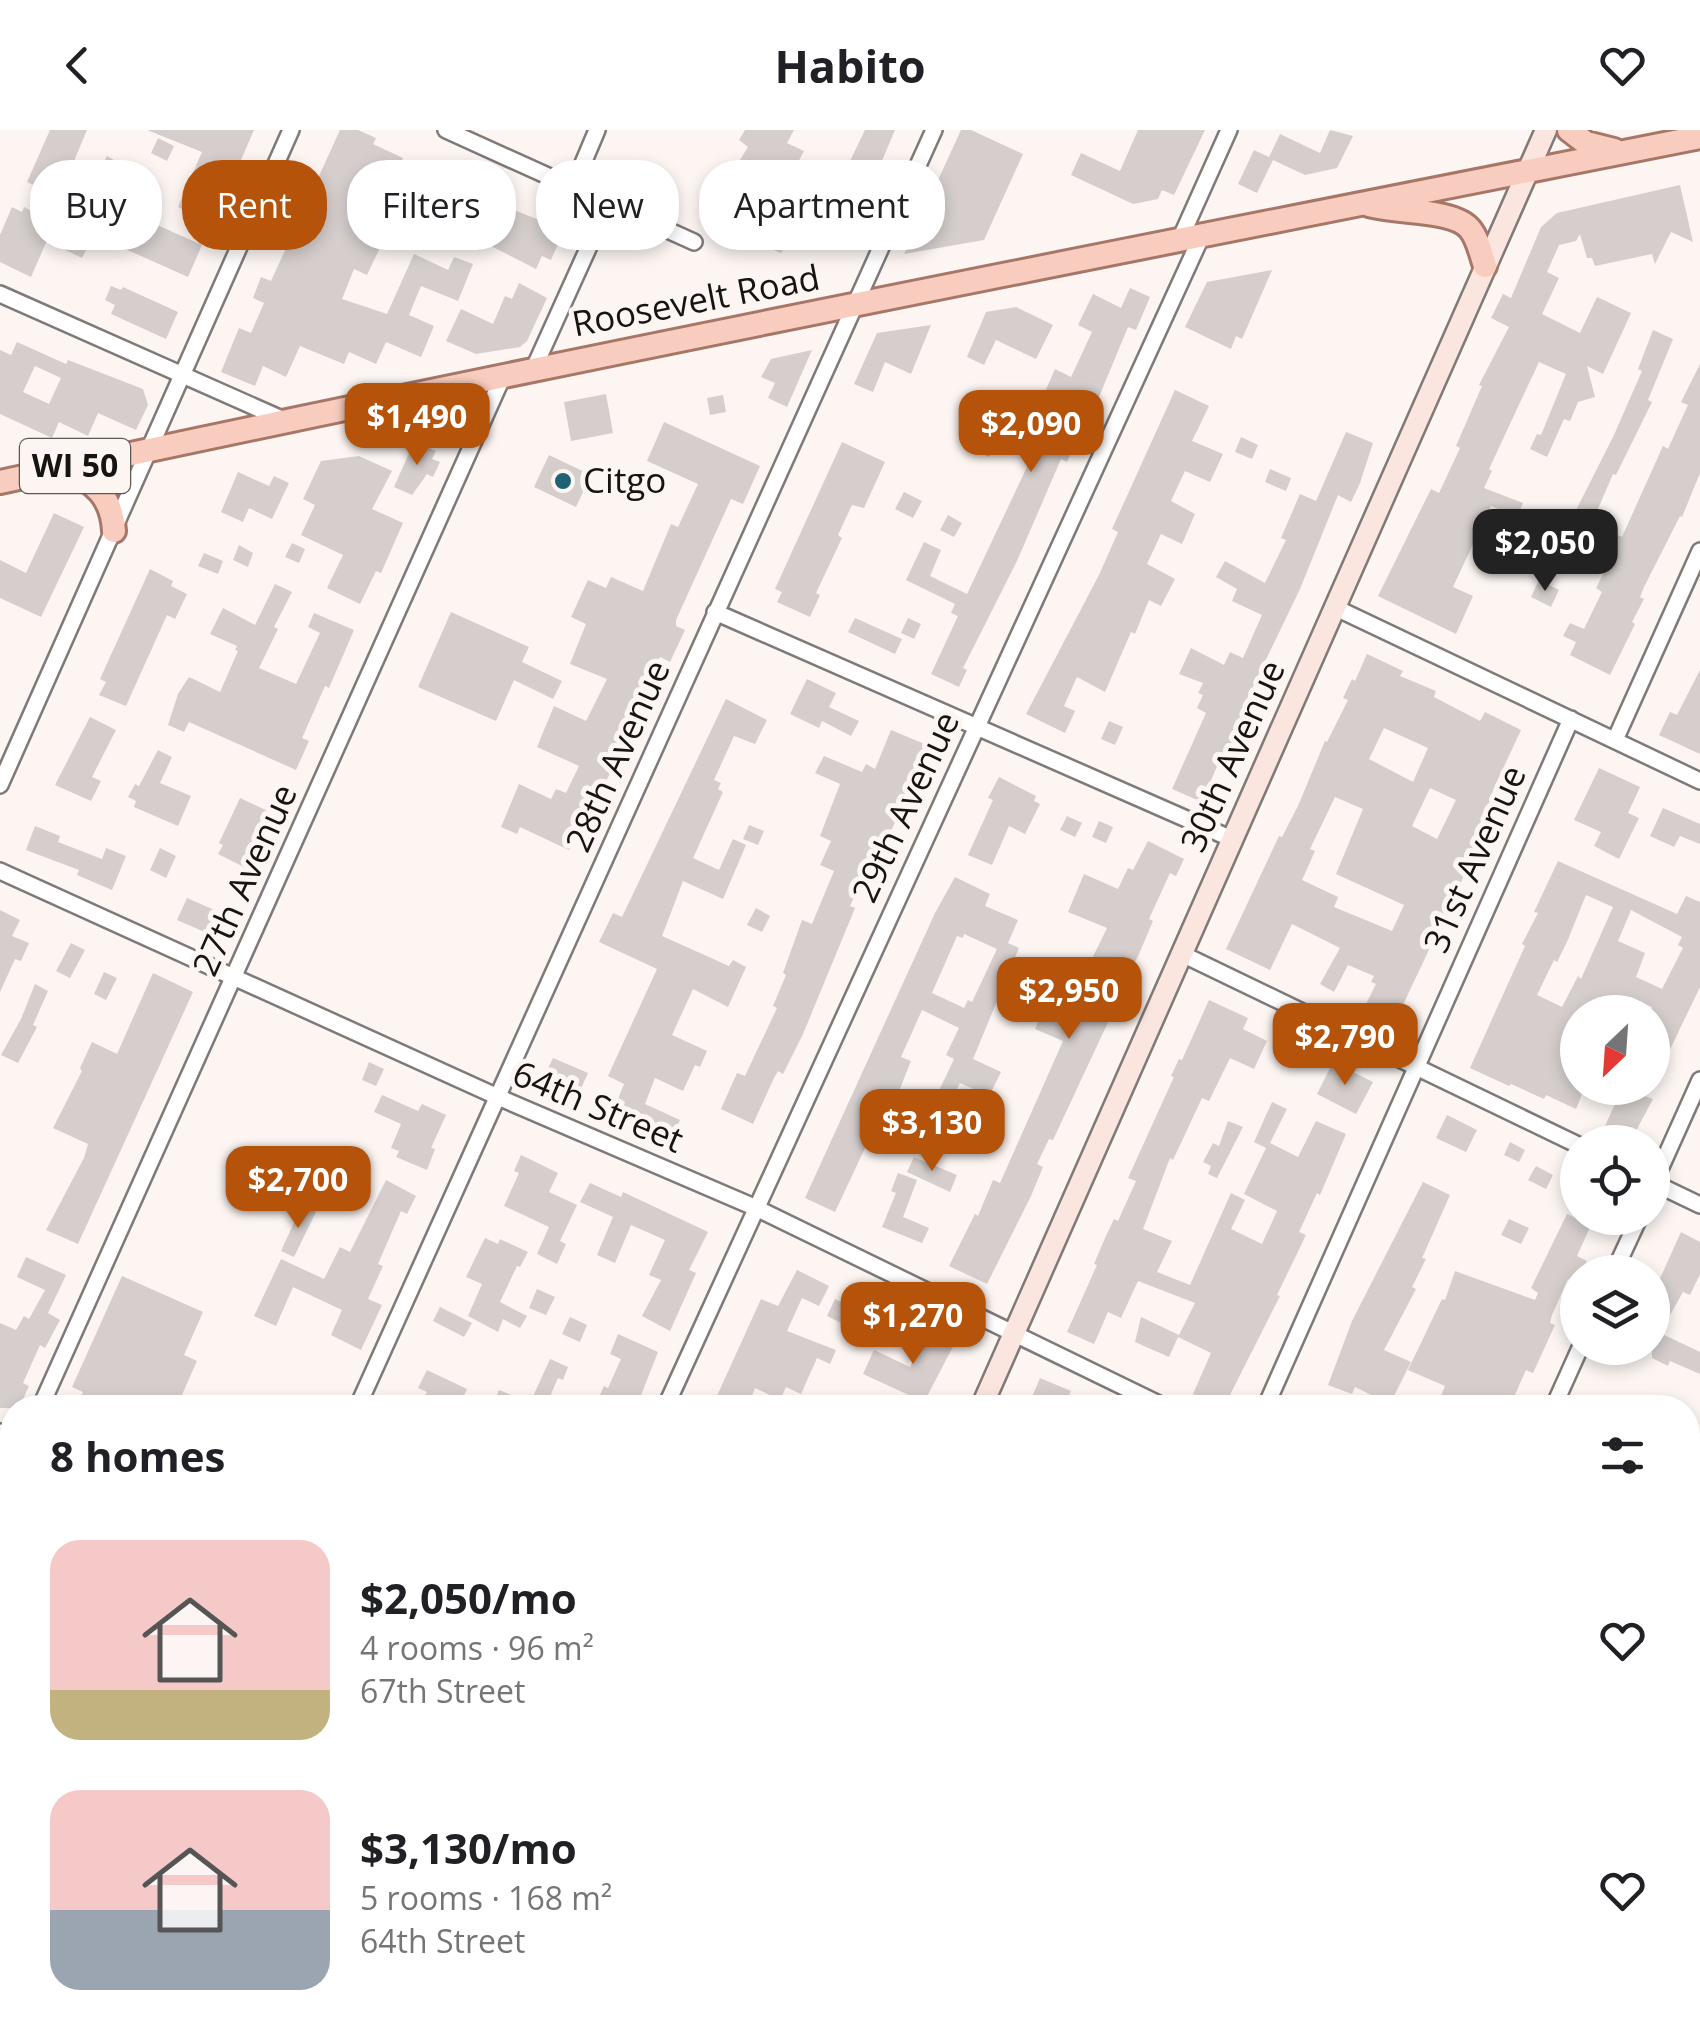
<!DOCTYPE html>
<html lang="en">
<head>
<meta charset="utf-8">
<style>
	body { margin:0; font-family:"Open Sans",sans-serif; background:#f6f6f6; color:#202124; height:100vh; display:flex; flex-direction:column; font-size:38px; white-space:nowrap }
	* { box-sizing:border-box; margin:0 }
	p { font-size:32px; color:#757577 }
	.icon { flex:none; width:55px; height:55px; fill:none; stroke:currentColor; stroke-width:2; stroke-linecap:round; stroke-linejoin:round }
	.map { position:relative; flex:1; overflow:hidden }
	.side { position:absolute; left:0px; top:1265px; width:1700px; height:642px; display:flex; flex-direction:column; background:#fff; border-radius:40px 40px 0 0; box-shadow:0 5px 15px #0003 }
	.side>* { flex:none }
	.banner { position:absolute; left:30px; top:30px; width:1000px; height:90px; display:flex; gap:20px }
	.needle { width:65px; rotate:205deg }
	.fabs { position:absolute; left:1560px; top:865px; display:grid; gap:20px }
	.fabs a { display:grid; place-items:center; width:110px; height:110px; border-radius:50%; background:#fff; box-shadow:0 5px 15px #0003; font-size:50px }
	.price { position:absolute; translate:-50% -85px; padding:0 22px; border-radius:20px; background:#b45309; color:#fff; font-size:32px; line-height:65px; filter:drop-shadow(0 2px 5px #0008) }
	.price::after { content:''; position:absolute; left:50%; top:60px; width:30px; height:22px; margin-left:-15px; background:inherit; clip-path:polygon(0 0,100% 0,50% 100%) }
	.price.selected { background:#222; color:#fff }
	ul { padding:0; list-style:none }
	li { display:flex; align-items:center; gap:30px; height:250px; padding:0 50px }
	li span { display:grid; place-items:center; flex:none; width:280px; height:200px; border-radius:30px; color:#555 }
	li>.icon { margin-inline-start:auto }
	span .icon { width:120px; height:120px; fill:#fffc; stroke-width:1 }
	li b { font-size:42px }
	h2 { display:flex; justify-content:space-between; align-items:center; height:120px; padding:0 50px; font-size:42px }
	.tag { padding:0 35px; border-radius:40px; background:#fff; box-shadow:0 5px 15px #0003; font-size:35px; line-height:90px }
	.tag.selected { background:#b45309; color:#fff }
	header { display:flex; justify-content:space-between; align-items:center; height:130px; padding:0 50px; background:#fff; font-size:45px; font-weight:700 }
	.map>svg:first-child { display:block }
	.building { fill:#d5cecc; fill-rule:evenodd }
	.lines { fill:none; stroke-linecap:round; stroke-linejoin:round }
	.street-casing { stroke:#7f7977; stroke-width:20 }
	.secondary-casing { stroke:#7f7977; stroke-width:25 }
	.primary-casing { stroke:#a67768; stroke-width:28 }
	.street { stroke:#fff; stroke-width:15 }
	.secondary { stroke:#fbe6df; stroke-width:20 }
	.primary { stroke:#f8cdbf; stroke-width:22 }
	.rail { stroke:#3b3937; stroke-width:5; stroke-dasharray:12 12; stroke-linecap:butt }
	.poi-dot { fill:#1e6274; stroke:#fcf5f2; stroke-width:4 }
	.labels { text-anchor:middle; stroke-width:10; stroke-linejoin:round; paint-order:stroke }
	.shield { fill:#fcf5f2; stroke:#5b5856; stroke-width:2.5 }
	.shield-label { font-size:32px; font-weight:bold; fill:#161413 }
	.street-label { font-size:35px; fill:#161413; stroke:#fcf5f2 }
	.poi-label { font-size:35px; fill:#161413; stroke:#fcf5f2; text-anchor:start }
</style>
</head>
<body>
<header><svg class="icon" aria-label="back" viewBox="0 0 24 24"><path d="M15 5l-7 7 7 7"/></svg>Habito<svg class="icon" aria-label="heart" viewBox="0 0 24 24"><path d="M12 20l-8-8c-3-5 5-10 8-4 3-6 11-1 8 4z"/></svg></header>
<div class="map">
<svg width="1700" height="1906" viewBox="0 0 1700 1906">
	<rect width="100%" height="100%" fill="#fcf5f2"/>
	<!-- building -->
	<path class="building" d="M50,0H87L59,67L27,52Z
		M147,0H254L213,95L178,77L202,22Z
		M340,0H358L376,8L373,14L403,28L389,58L398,62L388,83L394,86L388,101L367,145L354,139L342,169L387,184L414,124L448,140L454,127L473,134L458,171L421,156L409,185L434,196L421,227L386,212L376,234L349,222L344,234L300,216L286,247L263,236L255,256L221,242L239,198L251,203L264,173L253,168L261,147L271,151Z
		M745,0H794L787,13L804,21L794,40L832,58L818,80L809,76L781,123L732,103L706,85L748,17L739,10Z
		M865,0H895L876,45L872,44L860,69L837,58Z
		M961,0H971L1023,24L984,110L904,124Z
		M1138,0H1205L1174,65L1162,60L1158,69L1133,74L1071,45L1081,23L1120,41Z
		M1330,0L1353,6L1337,38L1305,45L1273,30L1257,63L1238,54L1254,20L1269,27L1280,4L1320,23Z
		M158,8L174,16L167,31L151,23Z
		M107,26L125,36L115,52L113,51L98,84L80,76Z
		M448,47L490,67L489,70L564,100L551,130L542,126L536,139L452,96L456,89L431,76Z
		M1680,55L1693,112L1671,102L1655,134L1652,124L1595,136L1592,128H1587L1580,104L1576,111L1559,115L1547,142L1559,148L1542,184L1580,203L1597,167L1631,183L1603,244L1587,236L1595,267L1578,272L1570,291L1564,289L1547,327L1530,319L1537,304L1541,305L1566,244L1539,232L1489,339L1492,341L1484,358L1523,373L1517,387L1491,376L1453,457L1473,466L1456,504L1378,466L1431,359L1439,363L1460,318L1456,316L1482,256L1479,255L1509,197L1491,188L1503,164L1511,168L1541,97L1557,83Z
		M12,77L22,82L24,77L47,89L40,105L48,108L31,147L0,132V105Z
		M137,86L202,115L188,147L123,118Z
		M74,103L91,111L82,128L65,120Z
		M1272,140L1242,209L1236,206L1231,219L1185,197L1207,152Z
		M519,153L547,168L527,211L520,217L476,224L446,211L461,179L493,194L505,166L512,169Z
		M111,156L121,160L123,157L178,182L166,209L111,184L115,175L105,170Z
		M1130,158L1150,167L1136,200L1128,197L1089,291L1085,288L1067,332L1061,329L1017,431L963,538L967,540L959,557L931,544L958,486L951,483L955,474L906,450L924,412L941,420L930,446L967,464L1034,322L988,301L997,281L1022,293L1032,270L1040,273L1055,239L1071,247L1092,202L1078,195L1093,164L1121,178Z
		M1016,177L1053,195L1036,229L996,210L984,235L967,227L986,182Z
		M931,195L911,244L885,232L873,262L854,254L877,203Z
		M1653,200L1673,209L1648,270L1652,272L1616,345L1613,344L1587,404L1568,396L1614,305L1642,241L1638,239Z
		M17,212L66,234L68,230L143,259L148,275L136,300L98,283L88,306L59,292L52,308L0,284V220L11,225ZM35,236L61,248L49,274L23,262Z
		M812,220L787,277L768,268L775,253L761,247L771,229Z
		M1700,234V343L1682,387L1680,386L1644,457L1640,467L1644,469L1632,492L1635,494L1610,545L1570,525L1576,512L1563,506L1570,493L1584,499L1602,462L1596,458L1615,421L1610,419L1618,405L1622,407L1663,316L1668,319L1676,301L1688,275L1681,272Z
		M1175,260L1209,276L1192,311L1223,324L1210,352L1185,341L1171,371L1195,384L1182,414L1161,404L1147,434L1175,449L1161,476L1149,470L1135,504L1131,502L1105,562L1077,547L1064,576L1075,581L1065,603L1026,584L1099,445L1118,402L1112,399Z
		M606,264L613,303L571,311L564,272Z
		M723,265L726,282L710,285L707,268Z
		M664,292L760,336L743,374L731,369L676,490V496L685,500L670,532L660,527L620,611L625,613L616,633L601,660L597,658L569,720L520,697L517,704L501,697L519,654L551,669L556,659L566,663L579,636L537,617L554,576L586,591L607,549L570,534L586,494L571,487L588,450L606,458L611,447L643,461L671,394L678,397L698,354L647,331Z
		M1346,302L1373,313L1360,353L1351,372L1338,365L1300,459L1245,573L1248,575L1225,632L1220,629L1202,672L1172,659L1206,583L1197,578L1203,565L1198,563L1203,553L1179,544L1191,518L1224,535L1230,522L1243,528L1262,485L1232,471L1237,459L1216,447L1225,431L1265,453L1286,410L1281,408L1300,364L1316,371Z
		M979,303L997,312L989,327L971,318Z
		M1241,307L1258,315L1252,329L1235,322Z
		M414,312L436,321L432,329L440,332L433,347L427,344L412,365L394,357Z
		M842,312L885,332L864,378L852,375L838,405L842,408L816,463L820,465L810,487L777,472L782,462L775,459Z
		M549,325L591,345L576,377L534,357Z
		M359,326L392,341L372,379L403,393L381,443L376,441L360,474L327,458L343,425L301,405L315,375L303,369L321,331Z
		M1270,339L1291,348L1286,361L1265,352Z
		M238,342L269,356L274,346L289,353L272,389L249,378L243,392L221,382Z
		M904,362L922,371L913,388L895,379Z
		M54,383L84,397L41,487L0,468V430L26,443Z
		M948,385L962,393L954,407L940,400Z
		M292,413L305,419L299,433L285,427Z
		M239,415L253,423L248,437L233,430Z
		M204,423L223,431L218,444L198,436Z
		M150,439L173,451L171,456L187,464L175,489L167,485L126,576L99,565L106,552L100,549Z
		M1539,450L1559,460L1551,477L1531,467Z
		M275,454L292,462L274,497L278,499L259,538L296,554L320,503L308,497L314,483L354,500L329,558L325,556L302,608L309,611L296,640L189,592L184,602L168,595L178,564L189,547L220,562L238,521L235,520L237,516L210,504L223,478L255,495Z
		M451,482L529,517L522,532L562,551L553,569L514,550L496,591L418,557Z
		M855,488L902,509L895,524L848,502Z
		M908,488L921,494L914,509L901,503Z
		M1367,524L1403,541L1400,546L1436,561L1434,567L1480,591L1485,582L1521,600L1493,660L1492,666L1498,669L1468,732L1470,733L1393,896L1362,882L1376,854L1371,852L1374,846L1348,835L1334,862L1320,854L1340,818L1292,794L1270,840L1226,819L1279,706L1282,707L1298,676L1325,611L1327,612L1348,570L1343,568L1352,549L1355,551ZM1384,598L1428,618L1413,652L1369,629ZM1430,658L1456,670L1437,709L1412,696ZM1335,667L1363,679L1336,744L1404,775L1392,801L1334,777L1338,767L1302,750L1315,721L1310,719Z
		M1700,540V624L1659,605L1670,582L1677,585Z
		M807,549L836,563L829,577L859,591L851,606L822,591L819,598L790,584Z
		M726,569L767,590L755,614L734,606L714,650L721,653L718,659L723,662L693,728L719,740L733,709L746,715L723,769L683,751L662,806L729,836L733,830L746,837L728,877L693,859L672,905L707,921L700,937L695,935L683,961L655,948L645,974L680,990L666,1021L648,1013L653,1001L619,988L625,972L618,969L624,954L608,946L657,839L599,812L613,783L622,787Z
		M90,587L116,600L92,647L101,651L91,671L55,655Z
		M1109,591L1123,597L1115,615L1101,609Z
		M891,600L927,615L910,655L914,657L905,677L902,675L884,718L877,715L850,776L855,778L803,904L783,944L778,941L774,948L753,994L721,979L737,943L745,946L777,878L773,876L786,845L783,843L802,790L812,794L834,741L820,735L831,711L820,706L840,654L815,643L824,626L862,642L866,634L875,639Z
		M158,620L172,627L160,653L191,666L178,696L134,677L136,671L128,667L135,654L139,656Z
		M1599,638L1640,657L1628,683L1639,688L1619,729L1594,716L1601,702L1574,690Z
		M999,647L1036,666L1034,671L1040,674L1025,704L1009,696L992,735L968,725L993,670L988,668Z
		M240,668L274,684L250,740L218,724L223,715L219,713Z
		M1663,678L1700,694V714L1680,706L1674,717L1650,706Z
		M1067,686L1082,693L1075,707L1060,700Z
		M1099,691L1113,697L1106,713L1092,707Z
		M749,695L764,701L758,715L743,709Z
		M35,696L60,706L58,712L102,729L106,718L126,726L112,760L77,745L79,740L26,720Z
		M1148,711L1184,729L1176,746L1170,743L1149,789L1153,791L1139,824L1121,860L1116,858L1103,885L1110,888L1053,1010L1049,1009L1037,1034L1043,1037L1031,1066L987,1154L949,1136L975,1084L978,1086L993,1050L1000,1053L1063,911L1035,899L1046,873L1033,867L1040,851L1046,854L1057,830L1085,843L1107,798L1068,782L1084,744L1118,759L1128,738L1133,740Z
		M160,718L176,726L166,748L150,740Z
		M1558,731L1677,784L1686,766L1700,772V857L1652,957V877L1630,867L1622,882H1578V960L1583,962L1576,979L1546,965L1544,969L1511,954L1509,956L1470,938L1525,816L1522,814L1538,783L1534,782ZM1586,765L1613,777L1581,849L1578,846L1562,877L1537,865L1554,830L1557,832L1567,812ZM1631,780L1682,807L1678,815L1683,818L1662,859L1636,847L1645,823L1618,811Z
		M955,747L990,764L985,776L1018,790L1008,813L1019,818L973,929L1001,942L989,966L960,953L948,978L980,994L971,1013L926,988L954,929L946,925L959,898L922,880L901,927L911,931L899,961L871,1020L865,1018L835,1082L805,1068L935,783ZM964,804L997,819L972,872L968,870L964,878L932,863L957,806L963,808Z
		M187,768L219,782L209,804L177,790Z
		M756,778L770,786L762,802L747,795Z
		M0,780L20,790L12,806L29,813L21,831L15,829L0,862Z
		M71,813L85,820L70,848L56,841Z
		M104,842L117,848L106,870L94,864Z
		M153,843L193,862L78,1114L46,1100L84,1028L88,1014L53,998L82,941L80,938L92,912L117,924Z
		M35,854L48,861L33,895L37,897L18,933L1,925L21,889Z
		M1209,870L1248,888L1243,899L1267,911L1254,939L1230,928L1209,971L1202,968L1173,1030L1170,1028L1143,1099L1172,1111L1157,1142L1190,1155L1231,1063L1245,1070L1231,1099L1262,1114L1277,1081L1244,1064L1266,1018L1254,1012L1272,972L1287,979L1270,1013L1298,1027L1316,991L1346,1004L1320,1065L1317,1063L1299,1102L1306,1105L1277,1165L1280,1166L1224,1277L1193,1264L1211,1223L1178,1207L1169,1227L1135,1212L1141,1187L1179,1205L1195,1173L1138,1151L1121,1188L1108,1182L1094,1214L1067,1202L1097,1135L1094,1134L1105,1108L1114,1089L1118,1091L1136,1051L1128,1048L1174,947L1171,946L1179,929L1182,930Z
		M553,928L588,943L579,963L544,947Z
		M369,932L384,939L376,956L362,950Z
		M1333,932L1373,952L1356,984L1317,964Z
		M1622,958L1653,969L1630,1012L1602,1003Z
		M382,965L418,981L422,974L446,985L431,1018L435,1019L427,1040L396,1027L399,1021L391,1018L401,994L374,982Z
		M1447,985L1477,1000L1466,1022L1436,1008Z
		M1228,991L1243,997L1217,1048L1208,1044L1211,1036L1203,1032L1213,1013L1219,1016Z
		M1510,1012L1525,1020L1519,1032L1504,1025Z
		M521,1025L558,1043L549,1062L577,1075L560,1111L566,1114L557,1134L537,1124L549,1097L504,1076L519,1043L514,1041Z
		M914,1027L957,1045L950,1062L907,1042Z
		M1536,1036L1553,1045L1546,1059L1528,1050Z
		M898,1043L917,1050L903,1087L929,1098L922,1113L882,1097L896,1063L891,1061Z
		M386,1050L416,1066L407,1084L401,1081L378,1134L383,1136L368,1169L382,1175L361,1220L331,1205L342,1180L293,1157L276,1196L254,1186L281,1129L324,1149L340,1117L350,1122Z
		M1423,1052L1450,1065L1422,1128L1426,1129L1412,1157L1416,1159L1384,1220L1411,1232L1390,1274L1355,1257L1352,1264L1328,1255L1352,1191Z
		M590,1053L621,1067L623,1062L708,1102L689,1140L696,1143L670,1201L642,1186L661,1150L649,1145L665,1110L631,1095L615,1133L597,1125L613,1087L580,1072Z
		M302,1075L316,1082L294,1127L281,1121Z
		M1567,1084L1591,1095L1577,1126L1587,1131L1581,1142H1578L1576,1153L1568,1149L1552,1185L1550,1193L1555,1195L1533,1243L1526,1240L1509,1278H1436L1445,1256L1408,1240L1442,1169L1445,1170L1455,1141L1535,1170L1538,1163L1531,1158Z
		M1509,1089L1529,1098L1521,1114L1501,1105Z
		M1681,1102L1700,1112V1144L1690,1165L1683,1162L1660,1203L1700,1222V1244L1670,1231L1668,1236L1652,1228V1166Z
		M485,1108L498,1114L500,1109L528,1122L520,1137L517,1136L500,1172L527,1186L520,1198L503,1189L498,1202L468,1186L482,1154L466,1147Z
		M26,1127L66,1145L48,1183L60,1190L45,1218L40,1215L23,1253L29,1256L19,1278H0V1193L16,1200L24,1186L29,1189L45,1160L17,1147Z
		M797,1140L829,1156L819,1176L802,1168L787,1201L836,1220L830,1234L817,1228L801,1264L786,1257L780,1270L755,1258L747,1278L716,1268L761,1169L778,1176Z
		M122,1146L203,1182L184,1225L197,1231L176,1278H76L83,1262L72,1257Z
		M537,1159L555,1167L546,1185L529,1178Z
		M835,1169L853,1178L845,1195L827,1186Z
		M440,1177L472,1193L464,1207L433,1191Z
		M570,1187L587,1195L580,1212L562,1204Z
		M927,1199L956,1211L924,1272L863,1244L874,1220L910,1237Z
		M618,1204L658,1222L636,1278H594L604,1256L608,1258L621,1229L610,1224Z
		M550,1229L568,1237L563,1250L558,1248L545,1278H492L499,1260L530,1273Z
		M427,1240L467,1259L458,1278H419L427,1262L418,1258Z
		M1040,1248L1071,1261L1063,1278L1032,1267Z"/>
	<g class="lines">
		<!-- street casing -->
		<g class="street-casing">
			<path id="street" d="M446,0L694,112
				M573,57L597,0
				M1181,107L1229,0
				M0,164L284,290
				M534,238L600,92L594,67
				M1334,477L1700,651
				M715,482L1232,709
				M1615,610L1700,421
				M0,655L291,0
				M0,741L498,967L754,1077L1167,1278
				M1182,824L1578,1015
				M1652,1052L1700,1075
				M1652,1057L1700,950
				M1614,1142L1639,1088
				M40,1278L503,246
				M357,1278L934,0
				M665,1278L1203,103
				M1265,1278L1571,589
				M1553,1278L1580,1218
				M0,1302L12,1308
				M1020,1906L1025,1895
				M1341,1906L1346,1895"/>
		</g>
		<!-- secondary casing -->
		<g class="secondary-casing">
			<path id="secondary" d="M981,1278L1546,0
				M700,1906L705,1895"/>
		</g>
		<!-- primary casing -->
		<g class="primary-casing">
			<path id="primary" d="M1569,0L1586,13L1614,20
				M1369,75C1396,83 1454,79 1470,99C1478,109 1481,124 1485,136
				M65,338C95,353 112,366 114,401
				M0,352C565,230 1133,119 1700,7"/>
		</g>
		<!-- street -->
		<use href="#street" class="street"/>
		<!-- secondary -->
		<use href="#secondary" class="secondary"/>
		<!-- primary -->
		<use href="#primary" class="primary"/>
		<!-- rail -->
		<path class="rail" d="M1688,1696L1700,1693
			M426,1906L488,1895"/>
	</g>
	<!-- markers -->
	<circle class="poi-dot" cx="563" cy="351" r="10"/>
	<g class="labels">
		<!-- shield labels -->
		<rect class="shield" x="20" y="309" width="110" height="54" rx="8"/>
		<g class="shield-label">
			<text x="75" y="347">WI 50</text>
		</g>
		<!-- street labels -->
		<g class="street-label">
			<text transform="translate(696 171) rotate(-11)" y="12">Roosevelt Road</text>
			<text transform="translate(618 626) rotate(-66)" y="12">28th Avenue</text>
			<text transform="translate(1233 626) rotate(-66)" y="12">30th Avenue</text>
			<text transform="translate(906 677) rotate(-65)" y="12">29th Avenue</text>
			<text transform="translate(1475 729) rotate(-66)" y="12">31st Avenue</text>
			<text transform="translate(245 750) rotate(-66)" y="12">27th Avenue</text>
			<text transform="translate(598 977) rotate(23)" y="12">64th Street</text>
		</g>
		<!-- poi labels -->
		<g class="poi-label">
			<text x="583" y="363">Citgo</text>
		</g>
	</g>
</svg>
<div class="fabs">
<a><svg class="needle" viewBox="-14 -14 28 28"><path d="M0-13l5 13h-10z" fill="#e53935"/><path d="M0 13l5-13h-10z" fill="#757577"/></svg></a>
<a><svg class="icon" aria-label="locate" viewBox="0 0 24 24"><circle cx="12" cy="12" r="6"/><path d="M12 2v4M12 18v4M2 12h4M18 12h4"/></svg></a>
<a><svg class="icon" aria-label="layers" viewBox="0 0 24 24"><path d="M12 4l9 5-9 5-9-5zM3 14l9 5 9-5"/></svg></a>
</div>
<b class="price" style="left:417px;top:338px">$1,490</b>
<b class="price" style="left:1031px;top:345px">$2,090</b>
<b class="price selected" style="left:1545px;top:464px">$2,050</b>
<b class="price" style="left:1069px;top:912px">$2,950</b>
<b class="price" style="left:1345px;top:958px">$2,790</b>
<b class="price" style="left:932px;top:1044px">$3,130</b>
<b class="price" style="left:298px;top:1101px">$2,700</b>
<b class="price" style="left:913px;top:1237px">$1,270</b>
<div class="banner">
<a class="tag">Buy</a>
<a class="tag selected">Rent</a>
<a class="tag">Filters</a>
<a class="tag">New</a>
<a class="tag">Apartment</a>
</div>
<section class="side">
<h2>8 homes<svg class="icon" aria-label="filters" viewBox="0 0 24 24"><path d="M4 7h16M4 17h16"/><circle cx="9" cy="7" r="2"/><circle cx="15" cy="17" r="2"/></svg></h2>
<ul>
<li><span style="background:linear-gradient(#f6c9c9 75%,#c2b280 0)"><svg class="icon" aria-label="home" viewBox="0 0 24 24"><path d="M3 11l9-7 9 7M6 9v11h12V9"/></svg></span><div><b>$2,050/mo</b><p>4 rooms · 96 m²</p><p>67th Street</p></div><svg class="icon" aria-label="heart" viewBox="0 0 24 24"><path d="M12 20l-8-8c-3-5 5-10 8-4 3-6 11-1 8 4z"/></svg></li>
<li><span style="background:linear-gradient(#f6c9c9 60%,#9aa5b1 0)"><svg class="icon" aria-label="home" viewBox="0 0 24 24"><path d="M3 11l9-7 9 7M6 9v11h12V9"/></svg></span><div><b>$3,130/mo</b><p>5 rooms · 168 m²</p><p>64th Street</p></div><svg class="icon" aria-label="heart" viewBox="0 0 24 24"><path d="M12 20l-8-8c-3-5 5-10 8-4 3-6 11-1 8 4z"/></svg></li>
</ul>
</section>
</div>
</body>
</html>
